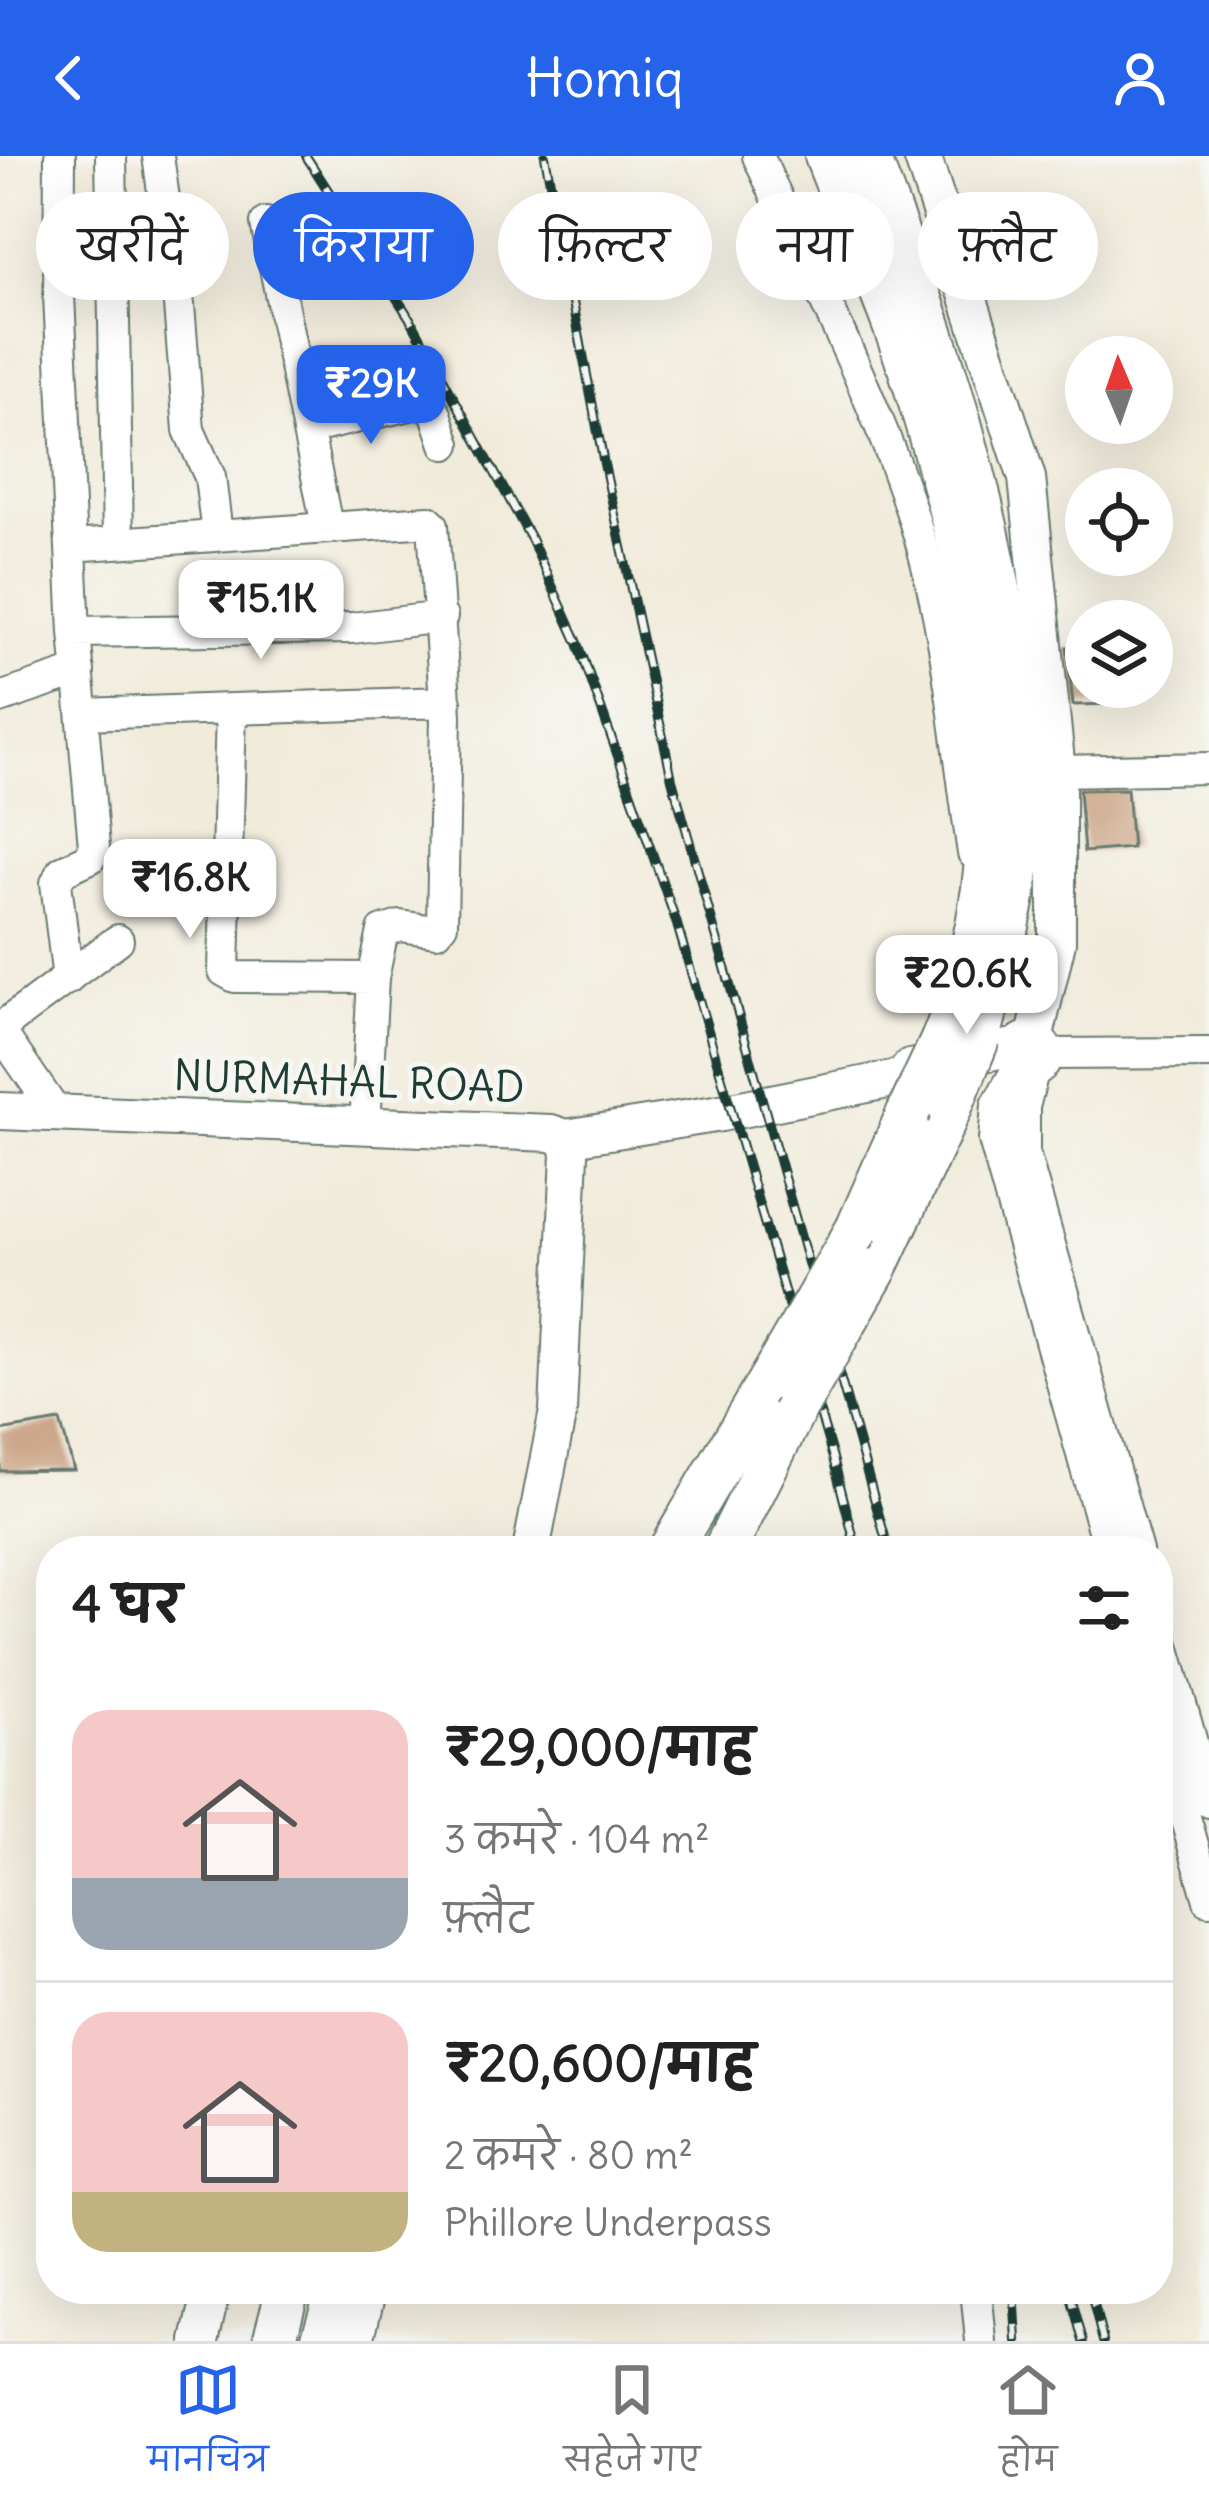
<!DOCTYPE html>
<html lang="hi">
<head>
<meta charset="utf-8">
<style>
	body { margin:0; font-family:Delius,"Playpen Sans Deva",sans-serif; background:#f2f2f2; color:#222; height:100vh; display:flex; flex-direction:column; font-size:45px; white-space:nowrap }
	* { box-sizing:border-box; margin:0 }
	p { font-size:39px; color:#767676 }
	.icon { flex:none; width:66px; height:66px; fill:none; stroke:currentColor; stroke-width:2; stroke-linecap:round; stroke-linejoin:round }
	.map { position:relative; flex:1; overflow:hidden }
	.side { position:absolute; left:36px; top:1380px; width:1137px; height:768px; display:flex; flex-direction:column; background:#fff; border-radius:48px; box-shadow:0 12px 48px #0002 }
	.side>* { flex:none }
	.banner { position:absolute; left:36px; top:36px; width:1137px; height:108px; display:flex; gap:24px }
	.needle { width:78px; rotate:358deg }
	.buttons { position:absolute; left:1065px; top:180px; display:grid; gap:24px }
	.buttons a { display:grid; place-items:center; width:108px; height:108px; border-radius:50%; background:#fff; box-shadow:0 12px 48px #0002; font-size:60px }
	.price { position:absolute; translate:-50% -102px; padding:0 27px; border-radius:24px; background:#fff; color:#222; font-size:39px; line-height:78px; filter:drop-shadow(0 3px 6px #0008) }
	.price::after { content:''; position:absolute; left:50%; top:72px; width:36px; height:27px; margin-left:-18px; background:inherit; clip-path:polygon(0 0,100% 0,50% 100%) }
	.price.current { background:#2563eb; color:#fff }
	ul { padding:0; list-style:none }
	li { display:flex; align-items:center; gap:36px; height:300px; padding:0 36px }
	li+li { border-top:3px solid #e0e0e0 }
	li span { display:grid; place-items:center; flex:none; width:336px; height:240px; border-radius:36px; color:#555 }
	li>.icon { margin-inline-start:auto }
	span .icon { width:144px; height:144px; fill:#fffc; stroke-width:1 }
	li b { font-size:51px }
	h2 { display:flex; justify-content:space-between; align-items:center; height:144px; padding:0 36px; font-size:51px }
	.chip { padding:0 42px; border-radius:54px; background:#fff; box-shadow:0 12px 48px #0002; font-size:42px; line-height:108px }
	.chip.current { background:#2563eb; color:#fff }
	header { display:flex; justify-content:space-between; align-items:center; height:156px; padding:0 36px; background:#2563eb; color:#fff; font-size:54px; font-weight:600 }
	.dock { display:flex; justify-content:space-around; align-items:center; height:168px; border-top:3px solid #e0e0e0; background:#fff; font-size:33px; color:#767676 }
	.dock a { display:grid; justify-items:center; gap:6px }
	.dock .current { color:#2563eb }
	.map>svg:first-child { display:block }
	.building { fill:#c89e7e }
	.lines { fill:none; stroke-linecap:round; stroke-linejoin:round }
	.minor-casing { stroke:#687a6e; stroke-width:34 }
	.major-casing { stroke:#687a6e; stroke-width:40 }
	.highway-casing { stroke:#687a6e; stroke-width:46 }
	.minor { stroke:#fff; stroke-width:30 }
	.major { stroke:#fff; stroke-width:36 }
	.highway { stroke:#fff; stroke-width:42 }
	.rail-casing { stroke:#1f3d34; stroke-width:10 }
	.rail { stroke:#f6f6f2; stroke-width:6; stroke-dasharray:18; stroke-linecap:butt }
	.highway-bridge-casing { stroke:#687a6e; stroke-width:46; stroke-linecap:butt }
	.highway-bridge { stroke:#fff; stroke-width:42 }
	.labels { text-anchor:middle; stroke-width:10; stroke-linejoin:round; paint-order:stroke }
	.street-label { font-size:42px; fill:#1f3d34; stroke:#f6f6f2 }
</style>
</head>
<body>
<header><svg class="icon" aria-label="back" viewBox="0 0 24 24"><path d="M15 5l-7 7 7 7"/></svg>Homiq<svg class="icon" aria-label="person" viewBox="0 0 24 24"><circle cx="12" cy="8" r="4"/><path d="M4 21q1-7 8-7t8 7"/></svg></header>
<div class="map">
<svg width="1209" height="2185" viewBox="0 0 1209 2185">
	<rect width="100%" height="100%" fill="#f6f6f2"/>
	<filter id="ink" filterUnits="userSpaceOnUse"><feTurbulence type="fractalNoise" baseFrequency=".00833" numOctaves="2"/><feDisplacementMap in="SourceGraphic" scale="24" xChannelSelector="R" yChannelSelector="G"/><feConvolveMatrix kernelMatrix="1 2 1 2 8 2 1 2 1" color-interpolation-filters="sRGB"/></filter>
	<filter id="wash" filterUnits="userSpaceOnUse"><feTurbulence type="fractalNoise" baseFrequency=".004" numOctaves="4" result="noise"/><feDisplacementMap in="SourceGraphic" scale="48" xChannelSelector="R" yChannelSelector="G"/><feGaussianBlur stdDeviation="2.7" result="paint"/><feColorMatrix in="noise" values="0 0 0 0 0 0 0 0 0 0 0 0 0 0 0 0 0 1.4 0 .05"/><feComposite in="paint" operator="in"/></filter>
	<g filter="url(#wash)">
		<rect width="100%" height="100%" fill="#f1ebda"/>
		<g id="blocks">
			<!-- building -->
			<path class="building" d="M1067,491H1086V531H1125V548L1073,549Z
				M1127,633L1132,692L1084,696L1079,634Z
				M60,1265L74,1314L0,1315V1275Z"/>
		</g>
	</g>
	<g filter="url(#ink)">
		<use href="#blocks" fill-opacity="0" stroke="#687a6e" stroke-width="3"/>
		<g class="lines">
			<!-- minor casing -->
			<g class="minor-casing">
				<path id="minor" d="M60,0L59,139L75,476L94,690L90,702L62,715L56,727L68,823
					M111,0L118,385
					M158,0L179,149L189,274L210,321L217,378
					M758,0C814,125 880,249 919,380C949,482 957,592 973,697
					M266,67L327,370
					M308,273L423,246L435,255L446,288
					M71,390L429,365L433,369L446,560L442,768L436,775L400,770L383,775L373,822L365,971
					M75,476L352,472L442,461
					M0,542L79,515
					M231,554L224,815L235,821L373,822
					M83,558L446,546
					M1057,615L1209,612
					M0,872L118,784
					M0,875L57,958
					M1045,898L1209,897
					M1020,908L997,949L994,984L1109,1395
					M1034,912L1024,951V997L1137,1395
					M1158,1468L1209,1646
					M1158,1568L1209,1744
					M976,2133L981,2185
					M358,2185L371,2133"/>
			</g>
			<!-- major casing -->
			<g class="major-casing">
				<path id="major" d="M922,0L1027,322L1057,615V786L1034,884
					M1016 898a14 14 0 1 1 28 0a14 14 0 1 1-28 0Z
					M0,955L551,977L566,982L570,998L558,1255L531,1395
					M566,982L721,957L903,921L910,912L1019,890
					M200,2185L212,2133"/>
			</g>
			<!-- highway casing -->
			<g class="highway-casing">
				<path id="highway" d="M826,0C855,76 891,152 915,230C979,437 1031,676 942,884
					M868,0C929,154 980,310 1006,474C1017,541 1026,607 1022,675C1018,745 998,813 979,881
					M857,1073L908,957
					M875,1114L950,953
					M669,1395L770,1223
					M724,1395L792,1259
					M274,2185L288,2133
					M322,2185L338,2133"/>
			</g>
			<!-- minor -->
			<use href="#minor" class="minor"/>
			<!-- major -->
			<use href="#major" class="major"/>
			<!-- highway -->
			<use href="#highway" class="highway"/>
			<!-- rail casing -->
			<g class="rail-casing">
				<path id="rail" d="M306,0L414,169L531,383L578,487L676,765L833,1302L857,1395
					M545,0L604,308L672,623L889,1395
					M1014,2133L1017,2185
					M1069,2133L1083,2185
					M1090,2133L1103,2185"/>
			</g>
			<!-- rail -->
			<use href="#rail" class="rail"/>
			<!-- highway-bridge casing -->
			<g class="highway-bridge-casing">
				<path id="highway-bridge" d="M950,953L979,881
					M908,957L942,884
					M770,1223L857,1073
					M792,1259L875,1114"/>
			</g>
			<!-- highway-bridge -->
			<use href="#highway-bridge" class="highway-bridge"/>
		</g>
	</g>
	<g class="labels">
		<!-- street labels -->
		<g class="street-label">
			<text transform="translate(349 925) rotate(2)" y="15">NURMAHAL ROAD</text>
		</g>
	</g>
</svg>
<div class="buttons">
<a><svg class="needle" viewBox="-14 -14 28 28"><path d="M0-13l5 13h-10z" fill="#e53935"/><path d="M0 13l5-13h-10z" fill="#767676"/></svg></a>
<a><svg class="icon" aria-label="locate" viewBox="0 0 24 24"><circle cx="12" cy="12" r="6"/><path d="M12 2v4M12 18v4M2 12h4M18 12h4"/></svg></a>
<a><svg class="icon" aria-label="layers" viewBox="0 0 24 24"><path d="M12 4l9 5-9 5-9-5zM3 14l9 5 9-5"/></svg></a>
</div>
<b class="price current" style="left:371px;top:291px">₹29K</b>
<b class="price" style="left:261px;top:506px">₹15.1K</b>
<b class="price" style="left:190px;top:785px">₹16.8K</b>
<b class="price" style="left:967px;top:881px">₹20.6K</b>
<div class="banner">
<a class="chip">खरीदें</a>
<a class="chip current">किराया</a>
<a class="chip">फ़िल्टर</a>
<a class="chip">नया</a>
<a class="chip">फ़्लैट</a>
</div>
<section class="side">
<h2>4 घर<svg class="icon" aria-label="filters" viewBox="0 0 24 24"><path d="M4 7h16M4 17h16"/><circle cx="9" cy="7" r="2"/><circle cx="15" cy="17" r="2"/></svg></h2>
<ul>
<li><span style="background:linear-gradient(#f6c9c9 70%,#9aa5b1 0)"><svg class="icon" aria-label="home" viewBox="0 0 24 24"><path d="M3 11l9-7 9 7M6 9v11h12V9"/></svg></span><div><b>₹29,000/माह</b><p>3 कमरे · 104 m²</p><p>फ़्लैट</p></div></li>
<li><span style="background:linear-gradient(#f6c9c9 75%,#c2b280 0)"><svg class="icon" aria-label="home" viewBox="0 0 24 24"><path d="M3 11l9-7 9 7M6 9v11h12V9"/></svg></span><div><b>₹20,600/माह</b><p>2 कमरे · 80 m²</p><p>Phillore Underpass</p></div></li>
</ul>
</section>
</div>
<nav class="dock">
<a class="current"><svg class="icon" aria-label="map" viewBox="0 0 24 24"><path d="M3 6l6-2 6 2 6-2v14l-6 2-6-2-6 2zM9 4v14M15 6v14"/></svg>मानचित्र</a>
<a><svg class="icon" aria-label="saved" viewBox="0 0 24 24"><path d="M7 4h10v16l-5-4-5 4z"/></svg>सहेजे गए</a>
<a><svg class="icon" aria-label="home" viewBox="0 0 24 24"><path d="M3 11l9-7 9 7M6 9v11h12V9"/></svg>होम</a>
</nav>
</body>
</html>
